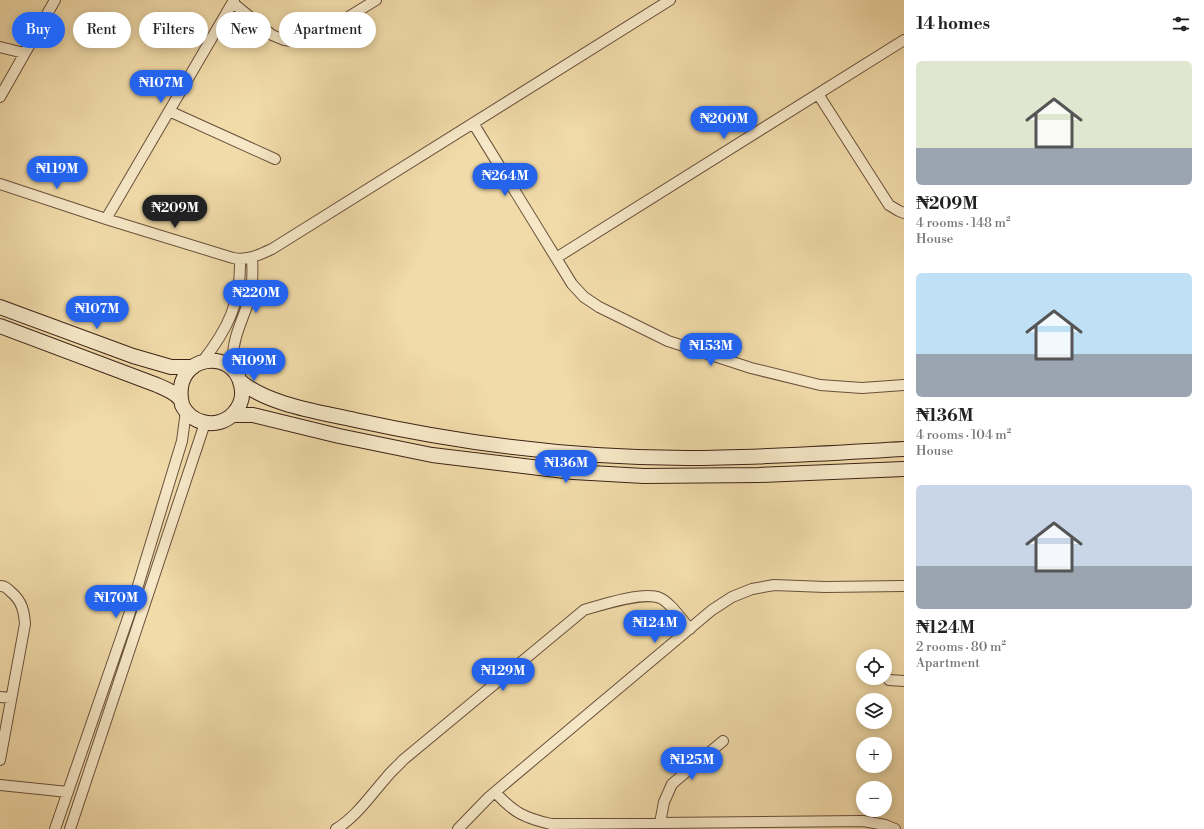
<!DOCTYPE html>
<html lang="en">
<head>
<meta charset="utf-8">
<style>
	body { margin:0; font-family:"Libre Bodoni",serif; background:#f2f2f2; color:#222; height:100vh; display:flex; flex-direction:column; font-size:15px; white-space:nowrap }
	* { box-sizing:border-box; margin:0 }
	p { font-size:13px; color:#767676 }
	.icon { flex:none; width:22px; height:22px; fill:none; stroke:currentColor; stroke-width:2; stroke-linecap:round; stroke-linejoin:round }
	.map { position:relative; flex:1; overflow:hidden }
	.drawer { display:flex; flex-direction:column; background:#fff; width:300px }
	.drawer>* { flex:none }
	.banner { position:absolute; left:12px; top:12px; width:380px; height:36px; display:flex; gap:8px }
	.buttons { position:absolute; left:856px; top:649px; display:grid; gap:8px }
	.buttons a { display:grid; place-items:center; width:36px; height:36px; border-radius:50%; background:#fff; box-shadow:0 2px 10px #0003; font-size:20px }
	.price { position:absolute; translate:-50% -34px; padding:0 9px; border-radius:14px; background:#2563eb; color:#fff; font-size:13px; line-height:26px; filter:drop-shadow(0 1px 2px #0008) }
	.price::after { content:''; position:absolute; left:50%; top:24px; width:12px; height:9px; margin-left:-6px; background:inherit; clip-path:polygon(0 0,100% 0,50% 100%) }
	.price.active { background:#222; color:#fff }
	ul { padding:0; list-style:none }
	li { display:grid; align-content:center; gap:8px; height:212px; padding:0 12px }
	li span { display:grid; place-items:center; height:124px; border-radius:6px; color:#555 }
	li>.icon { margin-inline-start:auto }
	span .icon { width:72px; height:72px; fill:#fffc; stroke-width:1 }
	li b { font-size:17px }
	h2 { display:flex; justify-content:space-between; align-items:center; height:48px; padding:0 12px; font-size:17px }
	.tag { padding:0 14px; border-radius:18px; background:#fff; box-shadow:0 2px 10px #0003; font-size:14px; line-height:36px }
	.tag.active { background:#2563eb; color:#fff }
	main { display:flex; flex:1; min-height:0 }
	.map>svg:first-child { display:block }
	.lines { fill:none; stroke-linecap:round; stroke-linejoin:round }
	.street-casing { stroke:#6a503c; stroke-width:12 }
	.secondary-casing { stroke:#3d2217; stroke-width:16 }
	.street { stroke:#f6e8c7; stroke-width:10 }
	.secondary { stroke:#f6e8c7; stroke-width:14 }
</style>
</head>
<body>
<main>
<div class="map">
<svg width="904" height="829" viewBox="0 0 904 829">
	<rect width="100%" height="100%" fill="#f1dba9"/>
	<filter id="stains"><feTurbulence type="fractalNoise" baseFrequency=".005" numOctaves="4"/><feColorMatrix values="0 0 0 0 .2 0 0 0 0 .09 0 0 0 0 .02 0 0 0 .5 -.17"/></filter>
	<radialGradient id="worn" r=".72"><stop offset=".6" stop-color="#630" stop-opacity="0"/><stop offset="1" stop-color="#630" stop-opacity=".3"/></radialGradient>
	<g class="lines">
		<!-- street casing -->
		<g class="street-casing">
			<path id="street" d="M233,3L272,35L284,40L300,42L319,35L376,0
				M0,47L24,53
				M818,94L889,205L899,211L904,213
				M0,97L55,0
				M169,111L275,159
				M473,123L572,284L584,297L599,307L668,341L751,368L820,385L862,388L904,385
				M0,184L106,219L233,258C247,261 259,255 272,249L670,0
				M106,219L234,0
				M556,258L904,40
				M202,362C228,329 241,302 240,260
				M235,372C234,367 233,362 233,357C233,338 242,321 248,303C253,288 253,273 252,258
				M0,586C5,586 7,588 11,592C22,601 24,611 25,624L0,760
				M889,680L904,681
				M0,697L11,698
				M0,785L68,792
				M495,792C513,812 524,818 551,824L863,821L885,825L895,829
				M660,823L664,802L672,784L723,741
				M55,829L129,615L182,441L186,411
				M70,829L205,423
				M336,829C356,817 370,796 386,778C391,771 398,766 403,760L584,610C601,605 643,591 660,598C670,602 682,620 690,629
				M458,829L489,797L712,610L732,597L752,589L774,585L825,587L904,586"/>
		</g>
		<!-- secondary casing -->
		<g class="secondary-casing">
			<path id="secondary" d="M0,307L133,356L171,367H193
				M0,326L157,385C164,388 175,392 180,399C181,400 182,403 182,405C186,413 194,420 203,422C214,425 226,422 234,413C241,405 244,396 241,385C233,347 175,355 181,399
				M240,381C268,405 320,412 355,420C464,444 575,458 687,458C760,458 832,453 904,449
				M232,415H253L339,436L432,455L573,472L644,476L759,475L904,469"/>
		</g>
		<!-- street -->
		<use href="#street" class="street"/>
		<!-- secondary -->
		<use href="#secondary" class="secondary"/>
	</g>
	<rect width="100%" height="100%" filter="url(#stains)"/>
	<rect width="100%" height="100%" fill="url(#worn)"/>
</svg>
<div class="buttons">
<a><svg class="icon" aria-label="locate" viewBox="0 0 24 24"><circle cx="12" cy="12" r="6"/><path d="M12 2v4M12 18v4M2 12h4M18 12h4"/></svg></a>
<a><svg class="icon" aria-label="layers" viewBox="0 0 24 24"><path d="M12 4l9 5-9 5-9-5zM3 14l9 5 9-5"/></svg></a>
<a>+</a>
<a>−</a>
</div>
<b class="price" style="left:161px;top:104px">₦107M</b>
<b class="price" style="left:724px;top:140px">₦200M</b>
<b class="price" style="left:57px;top:190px">₦119M</b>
<b class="price" style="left:505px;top:197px">₦264M</b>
<b class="price active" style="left:175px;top:229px">₦209M</b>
<b class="price" style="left:256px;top:314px">₦220M</b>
<b class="price" style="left:97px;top:330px">₦107M</b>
<b class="price" style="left:711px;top:367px">₦153M</b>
<b class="price" style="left:254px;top:382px">₦109M</b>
<b class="price" style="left:566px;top:484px">₦136M</b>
<b class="price" style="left:116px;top:619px">₦170M</b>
<b class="price" style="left:655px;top:644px">₦124M</b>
<b class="price" style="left:503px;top:692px">₦129M</b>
<b class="price" style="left:692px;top:781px">₦125M</b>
<div class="banner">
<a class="tag active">Buy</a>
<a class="tag">Rent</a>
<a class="tag">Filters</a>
<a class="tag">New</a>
<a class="tag">Apartment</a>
</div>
</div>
<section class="drawer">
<h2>14 homes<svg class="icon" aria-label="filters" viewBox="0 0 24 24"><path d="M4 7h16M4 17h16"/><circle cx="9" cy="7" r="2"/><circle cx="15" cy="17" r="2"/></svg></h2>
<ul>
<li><span style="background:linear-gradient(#dfe7d0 70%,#9aa5b1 0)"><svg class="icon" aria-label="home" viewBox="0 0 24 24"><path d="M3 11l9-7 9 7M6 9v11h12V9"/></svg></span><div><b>₦209M</b><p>4 rooms · 148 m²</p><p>House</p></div></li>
<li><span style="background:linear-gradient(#bfe0f5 65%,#9aa5b1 0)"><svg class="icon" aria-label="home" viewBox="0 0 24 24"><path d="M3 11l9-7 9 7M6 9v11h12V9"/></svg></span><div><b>₦136M</b><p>4 rooms · 104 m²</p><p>House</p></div></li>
<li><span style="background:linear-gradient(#c9d6e8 65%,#9aa5b1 0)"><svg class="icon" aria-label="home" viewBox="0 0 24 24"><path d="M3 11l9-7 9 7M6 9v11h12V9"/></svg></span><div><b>₦124M</b><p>2 rooms · 80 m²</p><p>Apartment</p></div></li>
</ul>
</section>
</main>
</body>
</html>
